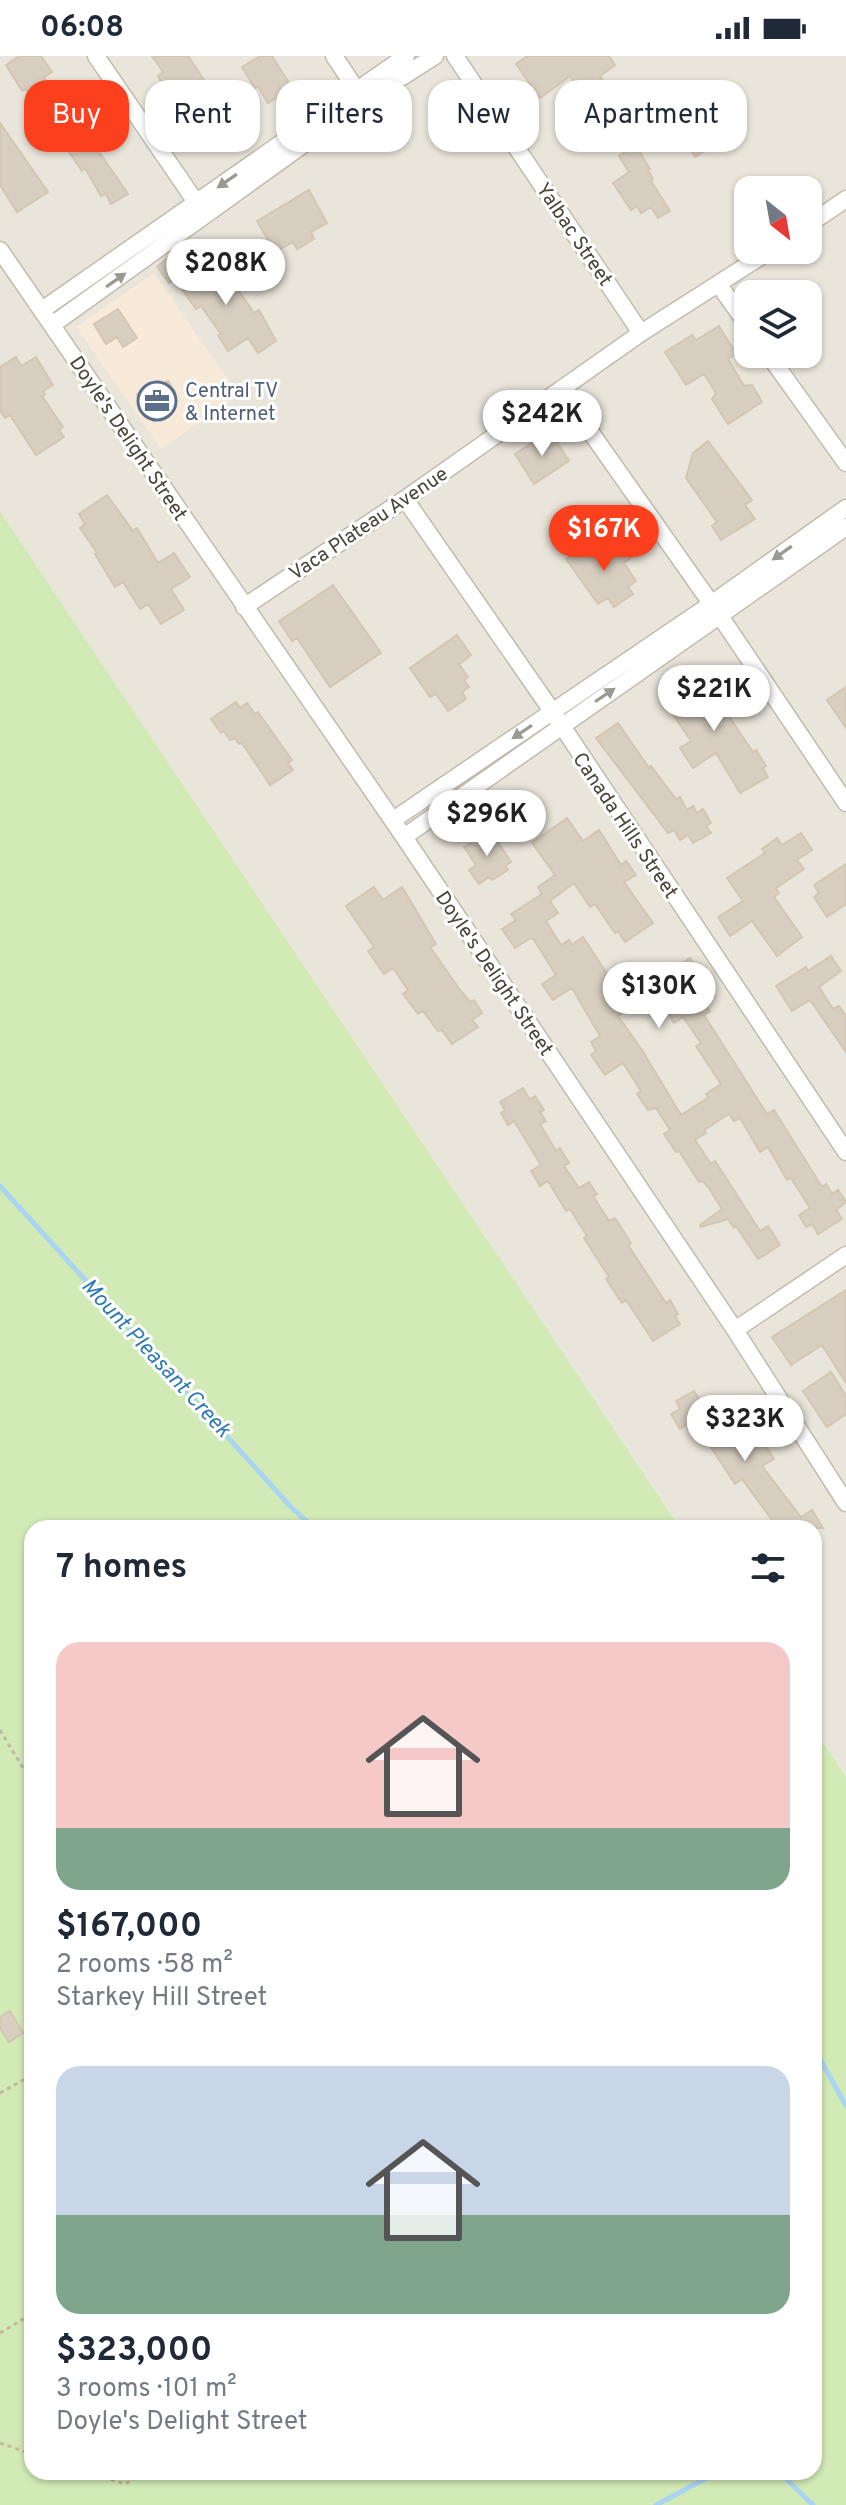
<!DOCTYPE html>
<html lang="en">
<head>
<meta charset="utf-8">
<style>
	body { margin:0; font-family:Overpass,sans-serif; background:#f6f6f7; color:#1f2937; height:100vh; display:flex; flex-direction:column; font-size:30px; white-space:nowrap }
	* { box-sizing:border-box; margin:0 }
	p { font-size:26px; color:#747a83 }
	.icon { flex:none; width:44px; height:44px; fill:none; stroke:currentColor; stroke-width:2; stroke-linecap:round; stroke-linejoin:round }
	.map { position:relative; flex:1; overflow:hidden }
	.sheet { position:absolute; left:24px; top:1464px; width:798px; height:960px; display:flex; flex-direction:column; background:#fff; border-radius:24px; box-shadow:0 2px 6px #0004 }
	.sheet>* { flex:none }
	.guide { position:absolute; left:24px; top:24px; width:798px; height:72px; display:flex; gap:16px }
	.needle { width:52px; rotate:149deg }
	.controls { position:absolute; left:734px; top:120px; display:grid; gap:16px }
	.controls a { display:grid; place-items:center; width:88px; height:88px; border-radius:16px; background:#fff; box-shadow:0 2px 6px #0004; font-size:40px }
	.price { position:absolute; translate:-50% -68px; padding:0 18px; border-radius:28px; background:#fff; color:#222; font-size:26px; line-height:52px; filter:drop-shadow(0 2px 4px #0008) }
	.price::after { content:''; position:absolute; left:50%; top:48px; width:24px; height:18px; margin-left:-12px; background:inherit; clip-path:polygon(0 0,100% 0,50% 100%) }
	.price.on { background:#fc3f1d; color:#fff }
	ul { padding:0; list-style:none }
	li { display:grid; align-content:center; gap:16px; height:424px; padding:0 32px }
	li span { display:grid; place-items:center; height:248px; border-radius:24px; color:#555 }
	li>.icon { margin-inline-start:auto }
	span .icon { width:144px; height:144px; fill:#fffc; stroke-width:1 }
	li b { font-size:34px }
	h2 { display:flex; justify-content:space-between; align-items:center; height:96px; padding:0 32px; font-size:34px }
	.chip { padding:0 28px; border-radius:24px; background:#fff; box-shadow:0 2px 6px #0004; font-size:28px; line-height:72px }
	.chip.on { background:#fc3f1d; color:#fff }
	.status { display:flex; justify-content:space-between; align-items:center; height:56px; padding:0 40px; background:#fff; direction:ltr }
	.status svg { height:22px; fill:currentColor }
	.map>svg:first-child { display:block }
	.residential { fill:#eae5da; fill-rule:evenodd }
	.commercial { fill:#f7ead8 }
	.green { fill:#d2eab5 }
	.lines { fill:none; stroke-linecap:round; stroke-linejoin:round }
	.stream { stroke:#a9d4f2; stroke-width:5 }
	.building { fill:#d8cfc1; stroke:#d3c7b4; stroke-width:2 }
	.street-casing { stroke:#c2bbae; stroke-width:19 }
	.path { stroke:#c4b79f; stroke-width:3; stroke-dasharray:4 4; stroke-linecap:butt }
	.street { stroke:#fff; stroke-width:16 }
	.oneway { fill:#9c9892 }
	.labels { text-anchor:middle; stroke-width:6; stroke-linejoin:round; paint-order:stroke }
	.street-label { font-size:20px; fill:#4b4439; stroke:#fff }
	.service-label { font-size:20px; fill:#4e5e75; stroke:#fff; text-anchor:start }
	.water-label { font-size:22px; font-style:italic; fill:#2e7ab2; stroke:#fff }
</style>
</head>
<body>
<div class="status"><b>06:08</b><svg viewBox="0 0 49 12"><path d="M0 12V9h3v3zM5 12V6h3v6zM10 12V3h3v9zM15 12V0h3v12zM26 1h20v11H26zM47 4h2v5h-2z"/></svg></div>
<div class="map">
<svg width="846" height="2449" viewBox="0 0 846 2449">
	<rect width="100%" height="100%" fill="#f6f3ec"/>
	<!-- residential -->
	<path class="residential" d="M0,0H846V1721L814,1673V1472H680L0,455ZM748,134H808V194H748ZM748,238H808V298H748Z"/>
	<!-- commercial -->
	<path class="commercial" d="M154,217L239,339L161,393L76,271Z"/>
	<!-- green -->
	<path class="green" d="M0,455L680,1472H32V2416H814V1673L846,1721V2449H0Z"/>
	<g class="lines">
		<!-- stream -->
		<path class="stream" d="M0,1130L291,1451L314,1472
			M814,1992L846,2050
			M779,2416L813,2449
			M656,2449L718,2416"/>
	</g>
	<!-- building -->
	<path class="building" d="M19,0H41L52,16L44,21L59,44L65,41L76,57L73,58L128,138L111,148L106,138L101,140L85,112L82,115L64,89L68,87L50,58L44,61L26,33L22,35L6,9Z
		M152,0H188L234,69L204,86L179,44L174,47L158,20L163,16Z
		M260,0H272L292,32L268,47L258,30L255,32L242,11Z
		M527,0H609L615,9L600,20L608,32L588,46L570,20L540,42L516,8Z
		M0,67L48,136L17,156L0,129Z
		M703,75L713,90L695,101L686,85Z
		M636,90L650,113L648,114L653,123L651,125L670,155L658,162L651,151L641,157L637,150L631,154L613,127L629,116L619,100Z
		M309,134L327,167L311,176L314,183L297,193L293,186L275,196L257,165Z
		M171,199L184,216L169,227L157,211Z
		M207,203L212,211L219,206L254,257L259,254L276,285L258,297L248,282L228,295L218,279L221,278L201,250L196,253L176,225Z
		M118,253L137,282L123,291L117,281L106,288L94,268Z
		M719,270L736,298L728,303L744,330L752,329L762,346L728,368L712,343L716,337L704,318L686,329L665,296L692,279L696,284Z
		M16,301L21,310L36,301L53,329L43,335L45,338L42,340L63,371L59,374L64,381L36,399L10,359L5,362L0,355V311Z
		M158,325L161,329L168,325L175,336L169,340L176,351L154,365L137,338Z
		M550,375L569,405L534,428L515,398Z
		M708,385L752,444L745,449L755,463L721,484L712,470L717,466L686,422L693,397Z
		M107,439L133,475L137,472L158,507L174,497L190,521L171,533L184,554L161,568L148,548L140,553L123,526L115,531L95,498L97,497L80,472L85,468L79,458Z
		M621,485L632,501L624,507L636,525L628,531L633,538L614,551L608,542L598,548L566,503L591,486L600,500Z
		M333,529L381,597L330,631L297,582L292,585L279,565Z
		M457,579L471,599L459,608L468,621L464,624L469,631L462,636L466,643L448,655L436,638L430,641L410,612Z
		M700,617L753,696L756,694L766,710L763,712L768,721L740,737L716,697L693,712L680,692L691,685L662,642Z
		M846,631V672L827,644Z
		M236,646L240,652L247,647L255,658L258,656L292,704L288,707L293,714L270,729L242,687L239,688L235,682L230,684L224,675L221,677L211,663Z
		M618,667L649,712L651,710L676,743L680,741L687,754L693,750L697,757L703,753L711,767L706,770L711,777L693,787L688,779L680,784L674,774L668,777L596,682Z
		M567,762L583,785L599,774L621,809L626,805L636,819L624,826L653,867L625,886L618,875L615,877L595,848L590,851L574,827L550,845L558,857L546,865L561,889L569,884L572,889L583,881L630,953L618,960L642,994L681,1059L709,1041L706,1038L721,1028L696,990L701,987L683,961L674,967L665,951L677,944L662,921L690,902L715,940L704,947L710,955L704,959L767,1058L774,1054L822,1131L826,1128L832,1138L838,1134L846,1146L836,1154L842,1163L818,1178L812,1168L806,1171L799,1159L810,1152L791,1122L787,1124L768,1091L760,1096L740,1062L734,1065L729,1058L704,1074L706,1077L695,1084L711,1108L715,1105L760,1175L768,1170L780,1189L758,1203L736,1170L734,1172L728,1163L701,1171L700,1169L722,1153L708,1131L703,1125L699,1126L679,1095L676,1096L664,1078L670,1074L656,1052L648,1054L637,1038L641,1035L623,1007L605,1019L591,999L596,995L591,986L600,980L572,932L553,944L542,928L556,919L534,884L531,882L515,892L502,873L516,864L511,858L542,838L538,831L555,819L532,787Z
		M490,774L511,806L505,810L508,814L492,824L489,821L479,828L469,814L476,809L464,791Z
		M801,777L812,794L797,804L804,813L776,832L779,837L774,841L802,881L777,900L752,865L730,880L718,861L743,845L727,822L765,797L762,793L777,782L782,789Z
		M846,808V848L827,861L814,841L819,837L814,829Z
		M374,831L383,844L402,831L436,888L430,891L460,934L470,946L474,944L482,957L472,964L478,971L452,988L442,974L438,975L423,955L418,958L403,938L408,934L393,912L384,918L368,895L374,891L346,850Z
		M831,900L841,915L819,931L833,953L839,950L846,960V996L810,944L792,955L776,930L806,911L808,915Z
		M523,1032L530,1044L535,1040L544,1054L540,1056L546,1065L540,1068L556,1095L560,1092L569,1107L564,1110L579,1132L589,1126L597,1138L593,1140L609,1165L615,1162L631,1187L628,1189L666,1247L670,1244L678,1258L675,1260L680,1268L653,1285L626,1244L622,1247L606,1223L609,1221L584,1182L587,1180L570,1153L566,1155L548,1125L540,1130L531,1115L541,1109L514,1065L508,1069L501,1057L505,1054L500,1046Z
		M846,1234V1327L822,1289L791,1309L772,1281Z
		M831,1316L846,1340V1358L827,1371L803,1335Z
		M694,1335L723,1384L750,1366L774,1403L762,1410L801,1461L812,1454L823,1472H778L742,1423L735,1428L693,1364L680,1373L671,1358L680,1353L676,1345Z
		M10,1955L23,1977L9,1986L0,1972V1961Z"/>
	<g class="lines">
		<!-- street casing -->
		<g class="street-casing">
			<path id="street" d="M96,0L202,155
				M334,0L362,42
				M455,0L641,277
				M808,169L846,143
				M0,194L404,781L735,1274L846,1447
				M719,229L748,270
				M42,254L406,0
				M52,269L364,45L435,0
				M768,298L846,407
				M561,334L720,560L846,747
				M405,443L552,655L846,1096
				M244,551L405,443L641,277L771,194
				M393,764L711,548L846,452
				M404,781L846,471
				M735,1274L846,1199"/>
		</g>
		<!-- path -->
		<path class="path" d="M0,1674L32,1727
			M0,2037L32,2019
			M0,2277L32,2258
			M0,2387L32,2398
			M88,2416L125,2428L146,2416"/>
		<!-- street -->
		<use href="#street" class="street"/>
	</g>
	<!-- one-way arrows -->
	<defs><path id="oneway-solid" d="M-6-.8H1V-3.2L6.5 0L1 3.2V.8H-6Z" transform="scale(2)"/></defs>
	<g class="oneway">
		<use href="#oneway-solid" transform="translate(227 125) rotate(145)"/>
		<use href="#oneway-solid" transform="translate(116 224) rotate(-35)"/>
		<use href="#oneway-solid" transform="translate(782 497) rotate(145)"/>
		<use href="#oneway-solid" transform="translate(605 639) rotate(-34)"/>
		<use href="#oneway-solid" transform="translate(522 676) rotate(146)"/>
	</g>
	<!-- icons -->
	<defs>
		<g id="office-ring" transform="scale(2)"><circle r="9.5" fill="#fff" stroke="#5c6f8a" stroke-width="1.5"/><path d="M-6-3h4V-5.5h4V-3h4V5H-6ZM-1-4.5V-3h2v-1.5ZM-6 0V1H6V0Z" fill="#5c6f8a"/></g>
	</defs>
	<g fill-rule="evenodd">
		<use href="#office-ring" x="157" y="345"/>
	</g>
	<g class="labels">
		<!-- street labels -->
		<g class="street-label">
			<text transform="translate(575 178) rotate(56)" y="7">Yalbac Street</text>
			<text transform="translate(129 382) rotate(56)" y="7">Doyle's Delight Street</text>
			<text transform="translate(368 467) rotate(-34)" y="7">Vaca Plateau Avenue</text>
			<text transform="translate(626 769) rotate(56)" y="7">Canada Hills Street</text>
			<text transform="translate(495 917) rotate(56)" y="7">Doyle's Delight Street</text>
		</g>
		<!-- service labels -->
		<g class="service-label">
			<text x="185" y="341">Central TV<tspan x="185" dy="23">&amp; Internet</tspan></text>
		</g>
		<!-- water labels -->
		<g class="water-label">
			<text transform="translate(157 1301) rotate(47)" y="8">Mount Pleasant Creek</text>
		</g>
	</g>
</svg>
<div class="controls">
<a><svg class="needle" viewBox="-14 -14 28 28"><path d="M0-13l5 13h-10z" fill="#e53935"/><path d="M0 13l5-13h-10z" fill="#747a83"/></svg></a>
<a><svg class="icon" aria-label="layers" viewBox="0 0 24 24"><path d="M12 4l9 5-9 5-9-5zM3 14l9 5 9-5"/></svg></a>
</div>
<b class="price" style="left:226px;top:251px">$208K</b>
<b class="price" style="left:542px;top:402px">$242K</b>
<b class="price on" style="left:604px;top:517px">$167K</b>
<b class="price" style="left:714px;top:677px">$221K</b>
<b class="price" style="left:487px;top:802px">$296K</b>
<b class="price" style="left:659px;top:974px">$130K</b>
<b class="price" style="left:745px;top:1407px">$323K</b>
<div class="guide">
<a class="chip on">Buy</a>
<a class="chip">Rent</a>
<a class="chip">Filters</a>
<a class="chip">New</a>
<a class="chip">Apartment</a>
</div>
<section class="sheet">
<h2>7 homes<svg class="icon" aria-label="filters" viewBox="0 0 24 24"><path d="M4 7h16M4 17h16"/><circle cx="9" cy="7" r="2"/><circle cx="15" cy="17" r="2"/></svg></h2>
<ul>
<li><span style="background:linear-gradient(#f6c9c9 75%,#7fa58c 0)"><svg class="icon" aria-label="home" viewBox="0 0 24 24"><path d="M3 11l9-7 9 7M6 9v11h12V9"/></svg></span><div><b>$167,000</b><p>2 rooms · 58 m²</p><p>Starkey Hill Street</p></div></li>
<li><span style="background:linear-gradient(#c9d6e8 60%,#7fa58c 0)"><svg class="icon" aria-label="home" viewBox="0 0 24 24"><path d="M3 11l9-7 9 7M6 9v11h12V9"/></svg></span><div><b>$323,000</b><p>3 rooms · 101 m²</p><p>Doyle's Delight Street</p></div></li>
</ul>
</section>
</div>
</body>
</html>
